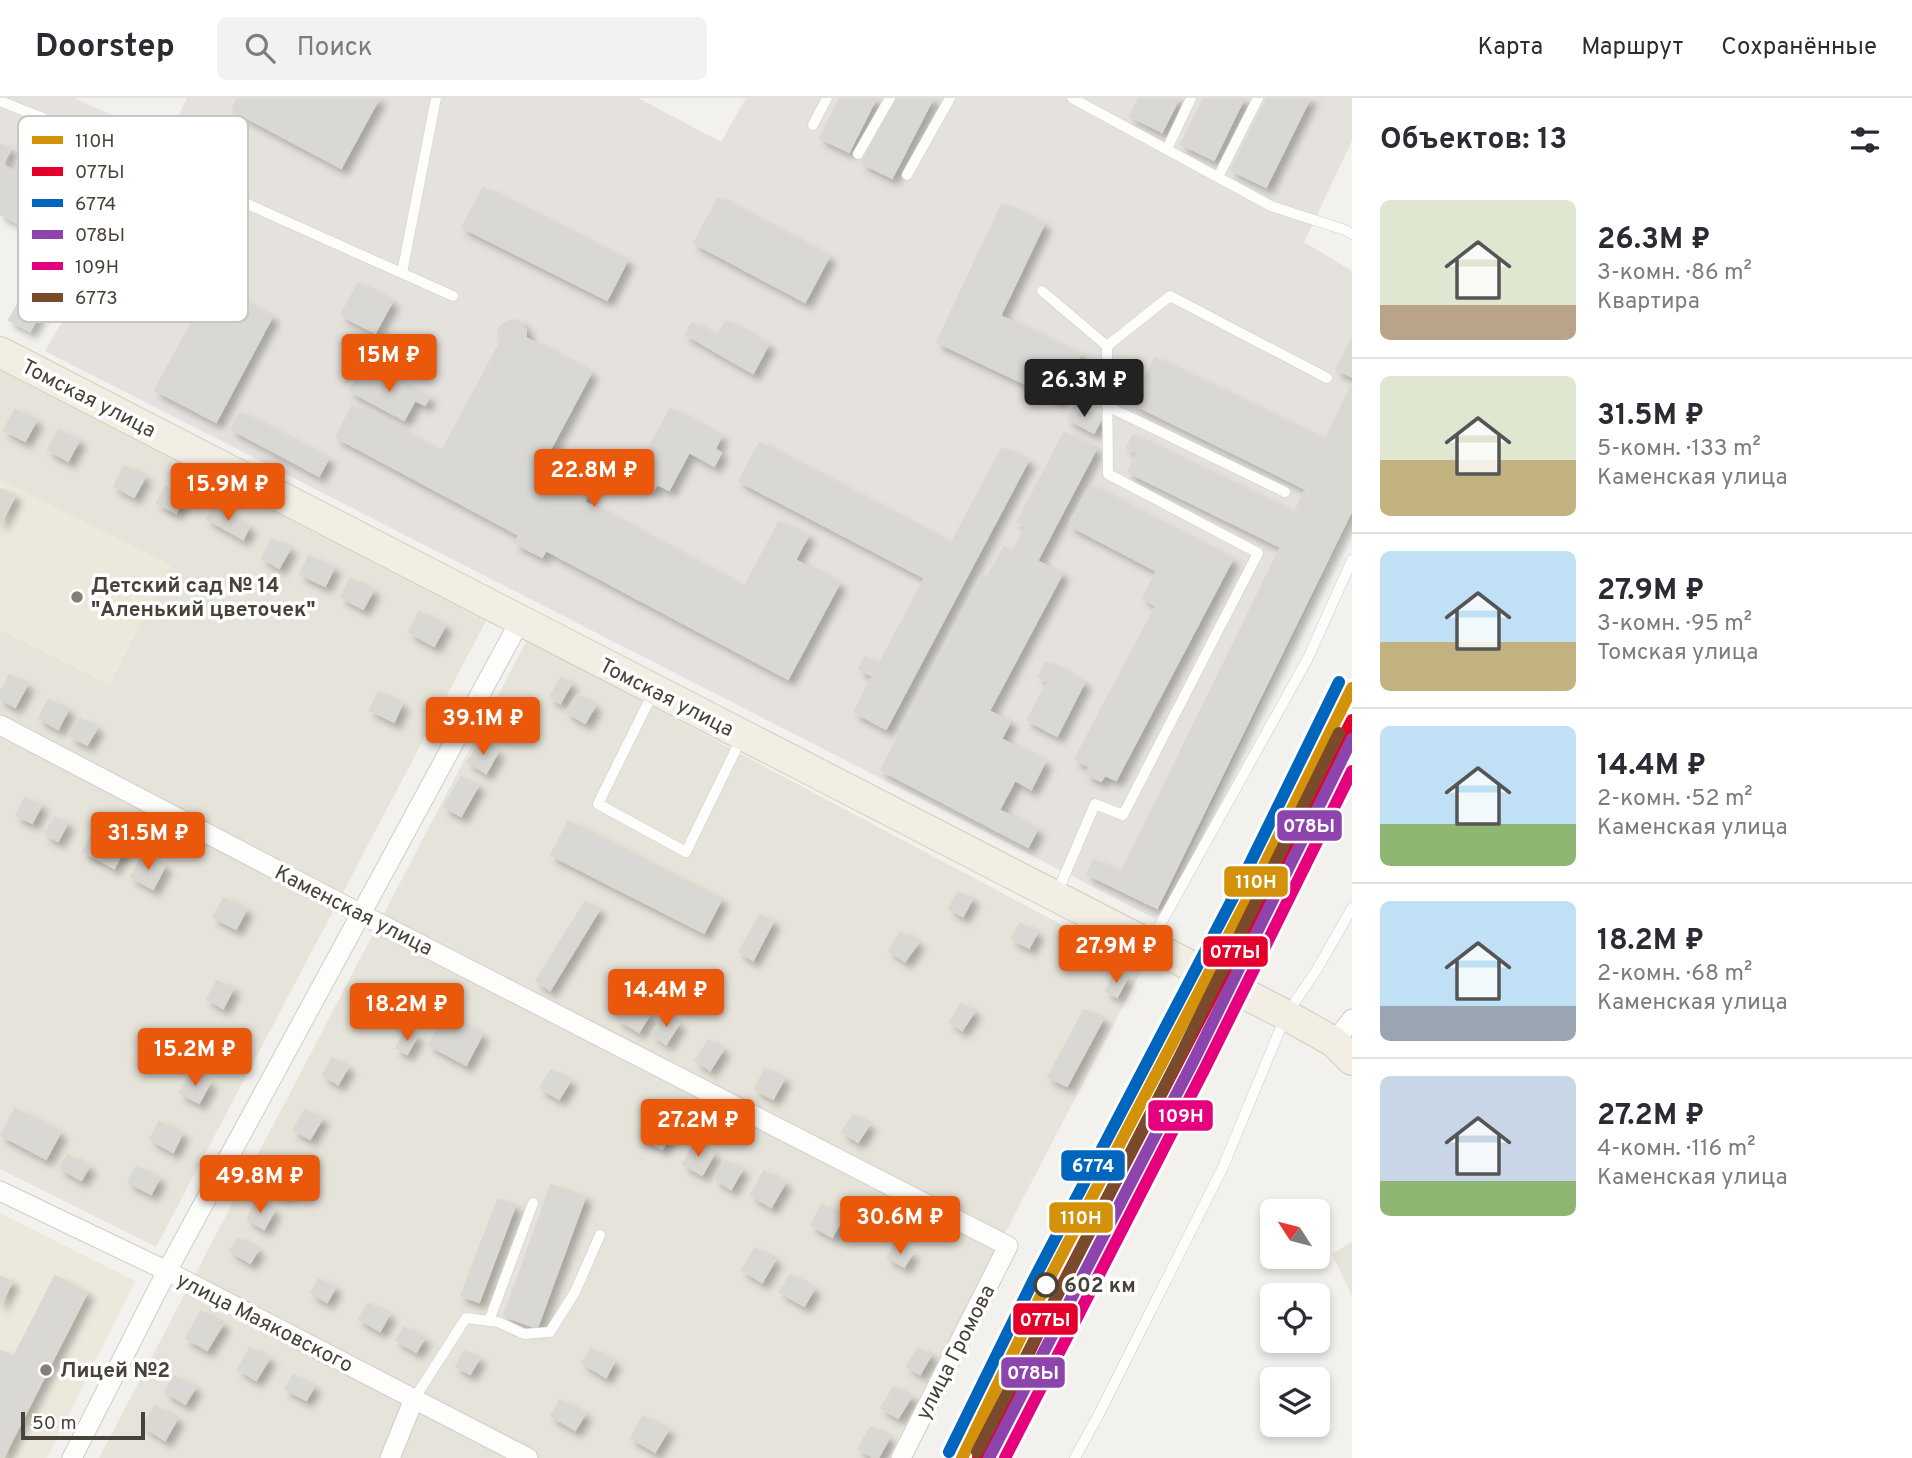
<!DOCTYPE html>
<html lang="ru">
<head>
<meta charset="utf-8">
<style>
	body { margin:0; font-family:Overpass,sans-serif; background:#f2f2f3; color:#2b2b33; height:100vh; display:flex; flex-direction:column; font-size:26px; white-space:nowrap }
	* { box-sizing:border-box; margin:0 }
	p { font-size:23px; color:#7c7c81 }
	.icon { flex:none; width:38px; height:38px; fill:none; stroke:currentColor; stroke-width:2; stroke-linecap:round; stroke-linejoin:round }
	.map { position:relative; flex:1; overflow:hidden }
	.details { display:flex; flex-direction:column; background:#fff; width:560px }
	.details>* { flex:none }
	.needle { width:46px; rotate:306deg }
	.buttons { position:absolute; left:1260px; top:1101px; display:grid; gap:14px }
	.buttons a { display:grid; place-items:center; width:70px; height:70px; border-radius:10px; background:#fff; box-shadow:0 4px 10px #0003; font-size:35px }
	.scale { position:absolute; left:21px; bottom:18px; width:124px; box-sizing:border-box; padding-left:7px; border:4px solid #494238; border-top:0; font-size:19px; line-height:24px; white-space:nowrap; color:#494238; -webkit-text-stroke:5px #fff; paint-order:stroke }
	.price { position:absolute; translate:-50% -60px; padding:0 16px; border-radius:7px; background:#ea580c; color:#fff; font-size:23px; line-height:46px; filter:drop-shadow(0 2px 4px #0008) }
	.price::after { content:''; position:absolute; left:50%; top:42px; width:21px; height:16px; margin-left:-10px; background:inherit; clip-path:polygon(0 0,100% 0,50% 100%) }
	.price.on { background:#222; color:#fff }
	ul { padding:0; list-style:none }
	li { display:flex; align-items:center; gap:21px; height:175px; padding:0 28px }
	li+li { border-top:2px solid #e1e1e2 }
	li span { display:grid; place-items:center; flex:none; width:196px; height:140px; border-radius:10px; color:#555 }
	li>.icon { margin-inline-start:auto }
	span .icon { width:84px; height:84px; fill:#fffc; stroke-width:1 }
	li b { font-size:30px }
	h2 { display:flex; justify-content:space-between; align-items:center; height:84px; padding:0 28px; font-size:30px }
	header { display:flex; align-items:center; gap:42px; box-sizing:border-box; height:98px; padding:0 35px; background:#fff; border-bottom:2px solid #e1e1e2 }
	header strong { font-size:33px }
	nav { display:flex; gap:38px; margin-inline-start:auto; font-size:24px }
	.search { width:490px; height:63px; background:#f2f2f3; display:flex; align-items:center; gap:18px; box-sizing:border-box; padding:0 24px; border-radius:10px; color:#7c7c81; font-size:26px }
	main { display:flex; flex:1; min-height:0 }
	.map>svg:first-child { display:block }
	.residential { fill:#e6e3da }
	.industrial { fill:#e5e2de }
	.education { fill:#ede8dc }
	.building { fill:#dad8d4; stroke:#dbd8d2; stroke-width:2; filter:url(#shadow) }
	.lines { fill:none; stroke-linecap:round; stroke-linejoin:round }
	.lane-casing { stroke:#cfcdc9; stroke-width:11 }
	.street-casing { stroke:#cfcdc9; stroke-width:21 }
	.primary-casing { stroke:#d4cdba; stroke-width:32 }
	.lane { stroke:#fdfdfc; stroke-width:10 }
	.street { stroke:#fdfdfc; stroke-width:19 }
	.primary { stroke:#f2eee4; stroke-width:30 }
	.rail-1-casing { stroke:#fff; stroke-width:18 }
	.rail-2-casing { stroke:#fff; stroke-width:18 }
	.rail-3-casing { stroke:#fff; stroke-width:18 }
	.rail-4-casing { stroke:#fff; stroke-width:18 }
	.rail-5-casing { stroke:#fff; stroke-width:18 }
	.rail-6-casing { stroke:#fff; stroke-width:18 }
	.rail-1 { stroke:#d4920b; stroke-width:12 }
	.rail-2 { stroke:#e4002b; stroke-width:12 }
	.rail-3 { stroke:#0065bd; stroke-width:12 }
	.rail-4 { stroke:#8e44ad; stroke-width:12 }
	.rail-5 { stroke:#e5007d; stroke-width:12 }
	.rail-6 { stroke:#7a4b2a; stroke-width:12 }
	.poi-dot { fill:#847f77; stroke:#fff; stroke-width:2.5 }
	.stop-dot { fill:#fff; stroke:#494238; stroke-width:3.5 }
	.labels { text-anchor:middle; stroke-width:7; stroke-linejoin:round; paint-order:stroke }
	.street-label { font-size:21px; fill:#494238; stroke:#fff }
	.poi-label { font-size:21px; font-weight:bold; fill:#494238; stroke:#fff; text-anchor:start }
	.stop-label { font-size:21px; font-weight:bold; fill:#494238; stroke:#fff; text-anchor:start }
	.key { fill:#fff; stroke:#c8c6c3; stroke-width:2 }
	.key-label { font-size:19px; fill:#494238 }
	.line-badge { stroke:#fff; stroke-width:2.5 }
	.badge-label { font-size:19px; text-anchor:middle; font-weight:bold; fill:#fff }
</style>
</head>
<body>
<header>
<strong>Doorstep</strong>
<div class="search"><svg class="icon" aria-label="search" viewBox="0 0 24 24"><circle cx="10" cy="10" r="6"/><path d="M15 15l6 6"/></svg>Поиск</div>
<nav><a>Карта</a><a>Маршрут</a><a>Сохранённые</a></nav>
</header>
<main>
<div class="map">
<svg width="1352" height="1360" viewBox="0 0 1352 1360">
	<defs>
		<filter id="shadow"><feDropShadow dx="6" dy="6" stdDeviation="3.5" flood-color="#0004"/></filter>
	</defs>
	<rect width="100%" height="100%" fill="#f2f1ed"/>
	<!-- residential -->
	<path class="residential" d="M0,272L486,523L156,1149L0,1071Z
		M527,542L1143,870L888,1360H99Z
		M1352,1144V1198L1332,1156Z"/>
	<!-- industrial -->
	<path class="industrial" d="M0,0H75L166,43L187,0H638L721,44L746,0H1352V43L1304,144L1352,173V417L1156,821L45,253L86,183L68,173L76,155L0,116Z"/>
	<!-- education -->
	<path class="education" d="M0,381L171,467L110,587L0,532Z
		M0,1115L135,1183L47,1360H0Z"/>
	<!-- building -->
	<path class="building" d="M238,0H379L341,70L232,12Z
		M840,0H876L849,54L820,40Z
		M895,0H933L892,80L862,65Z
		M1139,0H1179L1162,34L1130,18Z
		M1204,0H1244L1214,62L1181,46Z
		M1267,0H1310L1266,89L1231,72Z
		M0,46L11,51L2,67L97,115L81,147L99,156L86,183L68,173L77,155L0,116Z
		M483,90L627,163L607,202L462,129Z
		M718,100L829,159L805,204L694,145Z
		M1002,106L1044,126L1000,218L1080,257L1059,302L937,244Z
		M358,185L392,204L375,235L341,217Z
		M212,187L272,219L216,324L155,292Z
		M20,202L41,213L30,233L9,222Z
		M514,222L521,225L526,232V240L591,275L536,378L559,390L568,374L593,387L584,404L744,490L779,424L808,438L795,462L839,486L788,581L546,452L542,459L515,445L519,437L336,339L352,308L441,355L501,243L498,237L500,229L506,224Z
		M726,223L768,247L753,275L685,236L692,225L717,239Z
		M1352,240V279L1336,271Z
		M1155,260L1325,343L1352,286V412L1157,810L1087,776L1094,762L1121,775L1281,449L1128,374L1137,355L1127,350L1133,337L1294,416L1306,391L1133,306Z
		M377,272L429,300L425,307L415,302L404,322L350,293L357,280L369,287Z
		M1075,307L1101,321L1094,335L1068,321Z
		M670,311L721,339L715,351L721,355L714,368L689,354L669,392L657,386L653,393L632,381Z
		M15,312L36,323L25,343L4,332Z
		M240,315L328,361L319,378L231,331Z
		M58,332L79,343L68,363L48,352Z
		M1064,335L1096,351L1037,463L1062,476L989,613L1010,624L1001,641L1045,664L1031,691L1015,682L999,712L1037,732L1028,749L881,672L983,477L987,480L1004,449L1013,453L1026,429L1017,424Z
		M759,345L951,446L1002,350L1028,363L886,631L854,614L873,578L859,571L865,559L879,566L925,480L739,383Z
		M124,368L145,379L134,399L114,388Z
		M1090,388L1232,462L1116,682L1105,677L1101,683L1086,676L1090,669L1075,661L1156,508L1143,500L1157,473L1069,427Z
		M165,389L184,399L176,415L157,405Z
		M0,391L15,398L0,426Z
		M214,409L249,429L243,441L207,421Z
		M272,441L290,451L279,470L262,460Z
		M309,458L334,470L325,488L300,476Z
		M350,481L373,493L363,511L341,499Z
		M419,514L445,528L434,548L409,534Z
		M1046,564L1084,585L1057,638L1027,622L1048,584L1039,579Z
		M10,577L27,587L15,609L0,601V595Z
		M561,580L571,586L560,605L550,599Z
		M378,594L402,606L394,624L370,612Z
		M577,597L595,608L585,625L566,614Z
		M48,602L68,612L58,631L39,620Z
		M80,621L97,630L87,647L70,638Z
		M480,644L498,654L486,675L468,664Z
		M461,679L478,688L461,718L444,709Z
		M25,700L41,708L32,725L16,717Z
		M55,719L67,726L58,743L45,736Z
		M568,724L721,802L704,835L551,757Z
		M94,734L125,750L114,770L83,753Z
		M143,756L165,768L153,791L131,779Z
		M958,794L972,801L963,818L949,810Z
		M224,800L246,812L236,831L213,819Z
		M585,804L599,812L550,892L536,883Z
		M760,817L773,824L753,862L739,854Z
		M1020,825L1037,835L1029,850L1012,841Z
		M901,834L918,845L905,863L889,852Z
		M1116,874L1127,880L1117,899L1106,893Z
		M217,883L233,891L223,910L207,901Z
		M628,903L650,916L639,934L617,921Z
		M961,906L974,914L962,932L950,924Z
		M1084,912L1103,921L1067,988L1048,979Z
		M665,916L679,926L666,946L652,936Z
		M446,917L482,937L466,967L429,947Z
		M406,933L417,939L407,956L396,950Z
		M709,942L723,952L710,972L695,962Z
		M332,960L348,969L338,986L323,977Z
		M765,971L784,981L773,1001L755,991Z
		M551,972L570,983L559,1001L540,990Z
		M191,975L210,985L199,1005L180,995Z
		M15,1011L60,1035L46,1061L1,1037Z
		M305,1012L322,1021L310,1041L293,1032Z
		M853,1017L869,1027L858,1044L842,1034Z
		M648,1022L671,1036L662,1051L639,1038Z
		M159,1024L182,1036L173,1054L150,1041Z
		M695,1045L714,1056L702,1077L683,1066Z
		M68,1057L89,1069L81,1082L60,1070Z
		M726,1063L742,1072L731,1091L715,1081Z
		M276,1068L296,1079L285,1097L266,1085Z
		M136,1069L159,1081L151,1096L128,1084Z
		M764,1073L785,1085L771,1109L751,1097Z
		M551,1087L585,1099L537,1230L504,1218Z
		M498,1101L515,1108L479,1204L461,1198Z
		M257,1103L274,1113L264,1131L247,1121Z
		M822,1107L843,1120L832,1139L811,1127Z
		M238,1140L258,1152L250,1165L230,1153Z
		M895,1146L912,1156L904,1169L887,1159Z
		M755,1150L775,1162L762,1184L742,1172Z
		M790,1177L814,1191L804,1208L780,1194Z
		M0,1178L12,1184L0,1207Z
		M55,1178L87,1195L3,1360H0V1252L14,1259Z
		M319,1181L335,1190L327,1204L311,1195Z
		M368,1205L389,1217L380,1233L359,1221Z
		M201,1213L223,1226L207,1252L186,1240Z
		M404,1229L424,1241L416,1254L396,1242Z
		M250,1250L269,1261L256,1282L238,1271Z
		M918,1250L931,1257L920,1276L907,1268Z
		M591,1251L614,1264L606,1279L582,1265Z
		M464,1253L479,1261L470,1276L456,1268Z
		M293,1277L314,1289L306,1302L285,1291Z
		M174,1278L195,1290L185,1306L165,1294Z
		M894,1289L911,1299L898,1320L881,1310Z
		M560,1302L585,1316L575,1332L551,1318Z
		M155,1308L177,1321L165,1342L143,1328Z
		M643,1318L668,1332L655,1354L631,1340Z
		M871,1329L889,1340L878,1360H874L858,1351Z"/>
	<g class="lines">
		<!-- lane casing -->
		<g class="lane-casing">
			<path id="lane" d="M1072,0L1271,108L1345,132L1352,136
				M0,3L151,63L453,198
				M813,27L827,0
				M1167,51L1191,0
				M858,56L890,0
				M907,77L950,0
				M1218,79L1258,0
				M402,175L436,0
				M1042,193L1107,248L1108,376L1258,455L1123,717L1095,706L1057,795
				M1107,248L1170,198L1327,280
				M1107,308L1285,394
				M654,593L598,706L686,754L741,641
				M1150,845L1308,560L1352,462
				M489,1223L533,1105
				M414,1301L466,1220L498,1224L524,1236L550,1234L575,1194L600,1137
				M1075,1360L1099,1316L1223,1069L1286,917L1316,873L1352,810"/>
		</g>
		<!-- street casing -->
		<g class="street-casing">
			<path id="street" d="M0,627L361,816L1008,1148L901,1360
				M1334,944L1352,921
				M0,1093L167,1173L528,1360
				M72,1360L167,1173L520,523
				M390,1360L414,1301"/>
		</g>
		<!-- primary casing -->
		<g class="primary-casing">
			<path id="primary" d="M0,254L1286,917L1334,944L1352,962"/>
		</g>
		<!-- lane -->
		<use href="#lane" class="lane"/>
		<!-- street -->
		<use href="#street" class="street"/>
		<!-- primary -->
		<use href="#primary" class="primary"/>
		<!-- rail-1 casing -->
		<g class="rail-1-casing">
			<path id="rail-1" d="M962,1360L1046,1187L1246,804L1352,590"/>
		</g>
		<!-- rail-2 casing -->
		<g class="rail-2-casing">
			<path id="rail-2" d="M978,1360L1059,1193L1258,810L1352,622"/>
		</g>
		<!-- rail-3 casing -->
		<g class="rail-3-casing">
			<path id="rail-3" d="M949,1354L1034,1181L1234,798L1339,584"/>
		</g>
		<!-- rail-4 casing -->
		<g class="rail-4-casing">
			<path id="rail-4" d="M989,1360L1193,964L1352,641"/>
		</g>
		<!-- rail-5 casing -->
		<g class="rail-5-casing">
			<path id="rail-5" d="M1005,1360L1205,970L1352,673"/>
		</g>
		<!-- rail-6 casing -->
		<g class="rail-6-casing">
			<path id="rail-6" d="M977,1354L1180,958L1339,635"/>
		</g>
		<!-- rail-1 -->
		<use href="#rail-1" class="rail-1"/>
		<!-- rail-2 -->
		<use href="#rail-2" class="rail-2"/>
		<!-- rail-3 -->
		<use href="#rail-3" class="rail-3"/>
		<!-- rail-4 -->
		<use href="#rail-4" class="rail-4"/>
		<!-- rail-5 -->
		<use href="#rail-5" class="rail-5"/>
		<!-- rail-6 -->
		<use href="#rail-6" class="rail-6"/>
	</g>
	<!-- markers -->
	<g class="poi-dot">
		<circle cx="77" cy="499" r="7"/>
		<circle cx="46" cy="1272" r="7"/>
	</g>
	<circle class="stop-dot" cx="1046" cy="1187" r="11"/>
	<g class="labels">
		<!-- street labels -->
		<g class="street-label">
			<text transform="translate(89 300) rotate(27)" y="7">Томская улица</text>
			<text transform="translate(667 599) rotate(27)" y="7">Томская улица</text>
			<text transform="translate(354 812) rotate(27)" y="7">Каменская улица</text>
			<text transform="translate(265 1224) rotate(27)" y="7">улица Маяковского</text>
			<text transform="translate(955 1254) rotate(-63)" y="7">улица Громова</text>
		</g>
		<!-- poi labels -->
		<g class="poi-label">
			<text x="91" y="494">Детский сад № 14<tspan x="91" dy="24">"Аленький цветочек"</tspan></text>
			<text x="60" y="1279">Лицей №2</text>
		</g>
		<!-- stop labels -->
		<g class="stop-label">
			<text x="1064" y="1194">602 км</text>
		</g>
	</g>
	<!-- legend -->
	<rect x="18" y="18" width="230" height="206" rx="10" class="key"/>
	<rect x="32" y="38" width="31" height="8" fill="#d4920b"/>
	<rect x="32" y="69" width="31" height="9" fill="#e4002b"/>
	<rect x="32" y="101" width="31" height="8" fill="#0065bd"/>
	<rect x="32" y="132" width="31" height="9" fill="#8e44ad"/>
	<rect x="32" y="164" width="31" height="8" fill="#e5007d"/>
	<rect x="32" y="195" width="31" height="9" fill="#7a4b2a"/>
	<g class="key-label">
		<text x="75" y="49">110Н</text>
		<text x="75" y="80">077Ы</text>
		<text x="75" y="112">6774</text>
		<text x="75" y="143">078Ы</text>
		<text x="75" y="175">109Н</text>
		<text x="75" y="206">6773</text>
	</g>
	<g class="line-badge">
		<rect x="1276" y="711" width="67" height="33" rx="7" fill="#8e44ad"/>
		<rect x="1223" y="767" width="66" height="33" rx="7" fill="#d4920b"/>
		<rect x="1202" y="837" width="67" height="33" rx="7" fill="#e4002b"/>
		<rect x="1147" y="1001" width="67" height="33" rx="7" fill="#e5007d"/>
		<rect x="1060" y="1051" width="66" height="33" rx="7" fill="#0065bd"/>
		<rect x="1048" y="1103" width="66" height="33" rx="7" fill="#d4920b"/>
		<rect x="1012" y="1204" width="67" height="34" rx="7" fill="#e4002b"/>
		<rect x="1000" y="1258" width="66" height="33" rx="7" fill="#8e44ad"/>
	</g>
	<g class="badge-label">
		<text x="1309" y="734">078Ы</text>
		<text x="1256" y="790">110Н</text>
		<text x="1235" y="860">077Ы</text>
		<text x="1181" y="1024">109Н</text>
		<text x="1093" y="1074">6774</text>
		<text x="1081" y="1126">110Н</text>
		<text x="1045" y="1228">077Ы</text>
		<text x="1033" y="1281">078Ы</text>
	</g>
</svg>
<div class="buttons">
<a><svg class="needle" viewBox="-14 -14 28 28"><path d="M0-13l5 13h-10z" fill="#e53935"/><path d="M0 13l5-13h-10z" fill="#7c7c81"/></svg></a>
<a><svg class="icon" aria-label="locate" viewBox="0 0 24 24"><circle cx="12" cy="12" r="6"/><path d="M12 2v4M12 18v4M2 12h4M18 12h4"/></svg></a>
<a><svg class="icon" aria-label="layers" viewBox="0 0 24 24"><path d="M12 4l9 5-9 5-9-5zM3 14l9 5 9-5"/></svg></a>
</div>
<div class="scale">50 m</div>
<b class="price" style="left:389px;top:296px">15M ₽</b>
<b class="price on" style="left:1084px;top:321px">26.3M ₽</b>
<b class="price" style="left:594px;top:411px">22.8M ₽</b>
<b class="price" style="left:228px;top:425px">15.9M ₽</b>
<b class="price" style="left:483px;top:659px">39.1M ₽</b>
<b class="price" style="left:148px;top:774px">31.5M ₽</b>
<b class="price" style="left:1116px;top:887px">27.9M ₽</b>
<b class="price" style="left:666px;top:931px">14.4M ₽</b>
<b class="price" style="left:407px;top:945px">18.2M ₽</b>
<b class="price" style="left:195px;top:990px">15.2M ₽</b>
<b class="price" style="left:698px;top:1061px">27.2M ₽</b>
<b class="price" style="left:260px;top:1117px">49.8M ₽</b>
<b class="price" style="left:900px;top:1158px">30.6M ₽</b>
</div>
<section class="details">
<h2>Объектов: 13<svg class="icon" aria-label="filters" viewBox="0 0 24 24"><path d="M4 7h16M4 17h16"/><circle cx="9" cy="7" r="2"/><circle cx="15" cy="17" r="2"/></svg></h2>
<ul>
<li><span style="background:linear-gradient(#dfe7d0 75%,#b9a48a 0)"><svg class="icon" aria-label="home" viewBox="0 0 24 24"><path d="M3 11l9-7 9 7M6 9v11h12V9"/></svg></span><div><b>26.3M ₽</b><p>3-комн. · 86 m²</p><p>Квартира</p></div></li>
<li><span style="background:linear-gradient(#dfe7d0 60%,#c2b280 0)"><svg class="icon" aria-label="home" viewBox="0 0 24 24"><path d="M3 11l9-7 9 7M6 9v11h12V9"/></svg></span><div><b>31.5M ₽</b><p>5-комн. · 133 m²</p><p>Каменская улица</p></div></li>
<li><span style="background:linear-gradient(#bfe0f5 65%,#c2b280 0)"><svg class="icon" aria-label="home" viewBox="0 0 24 24"><path d="M3 11l9-7 9 7M6 9v11h12V9"/></svg></span><div><b>27.9M ₽</b><p>3-комн. · 95 m²</p><p>Томская улица</p></div></li>
<li><span style="background:linear-gradient(#bfe0f5 70%,#8fb573 0)"><svg class="icon" aria-label="home" viewBox="0 0 24 24"><path d="M3 11l9-7 9 7M6 9v11h12V9"/></svg></span><div><b>14.4M ₽</b><p>2-комн. · 52 m²</p><p>Каменская улица</p></div></li>
<li><span style="background:linear-gradient(#bfe0f5 75%,#9aa5b1 0)"><svg class="icon" aria-label="home" viewBox="0 0 24 24"><path d="M3 11l9-7 9 7M6 9v11h12V9"/></svg></span><div><b>18.2M ₽</b><p>2-комн. · 68 m²</p><p>Каменская улица</p></div></li>
<li><span style="background:linear-gradient(#c9d6e8 75%,#8fb573 0)"><svg class="icon" aria-label="home" viewBox="0 0 24 24"><path d="M3 11l9-7 9 7M6 9v11h12V9"/></svg></span><div><b>27.2M ₽</b><p>4-комн. · 116 m²</p><p>Каменская улица</p></div></li>
</ul>
</section>
</main>
</body>
</html>
